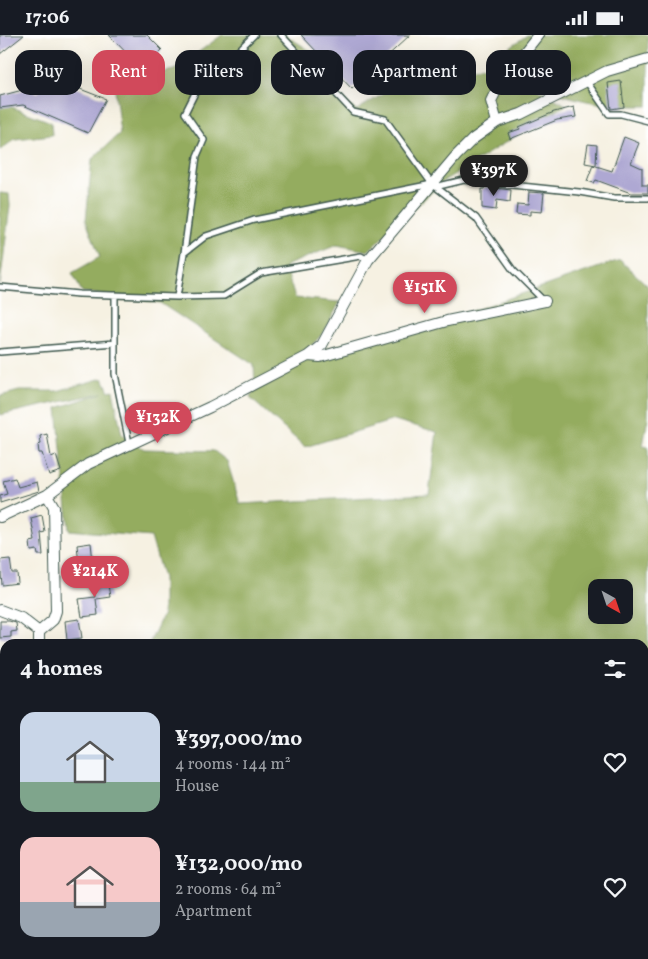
<!DOCTYPE html>
<html lang="en">
<head>
<meta charset="utf-8">
<style>
	body { margin:0; font-family:Vollkorn,serif; background:#20242c; color:#f1f3f6; height:100vh; display:flex; flex-direction:column; font-size:19px; white-space:nowrap }
	* { box-sizing:border-box; margin:0 }
	p { font-size:16px; color:#9ea1a6 }
	.icon { flex:none; width:28px; height:28px; fill:none; stroke:currentColor; stroke-width:2; stroke-linecap:round; stroke-linejoin:round }
	.map { position:relative; flex:1; overflow:hidden }
	.side { position:absolute; left:0px; top:604px; width:649px; height:321px; display:flex; flex-direction:column; background:#171b24; border-radius:15px 15px 0 0; box-shadow:0 5px 20px #0002 }
	.side>* { flex:none }
	.top-card { position:absolute; left:15px; top:15px; width:619px; height:45px; display:flex; gap:10px }
	.needle { width:32px; rotate:140deg }
	.buttons { position:absolute; left:588px; top:544px; display:grid; gap:10px }
	.buttons a { display:grid; place-items:center; width:45px; height:45px; border-radius:10px; background:#171b24; box-shadow:0 5px 20px #0002; font-size:25px }
	.price { position:absolute; translate:-50% -42px; padding:0 11px; border-radius:18px; background:#d1495b; color:#fff; font-size:16px; line-height:32px; filter:drop-shadow(0 1px 2px #0008) }
	.price::after { content:''; position:absolute; left:50%; top:30px; width:15px; height:11px; margin-left:-8px; background:inherit; clip-path:polygon(0 0,100% 0,50% 100%) }
	.price.on { background:#222; color:#fff }
	ul { padding:0; list-style:none }
	li { display:flex; align-items:center; gap:15px; height:125px; padding:0 20px }
	li span { display:grid; place-items:center; flex:none; width:140px; height:100px; border-radius:15px; color:#555 }
	li>.icon { margin-inline-start:auto }
	span .icon { width:60px; height:60px; fill:#fffc; stroke-width:1 }
	li b { font-size:21px }
	h2 { display:flex; justify-content:space-between; align-items:center; height:60px; padding:0 20px; font-size:21px }
	.pill { padding:0 18px; border-radius:15px; background:#171b24; box-shadow:0 5px 20px #0002; font-size:18px; line-height:45px }
	.pill.on { background:#d1495b; color:#fff }
	.status { display:flex; justify-content:space-between; align-items:center; height:35px; padding:0 25px; background:#171b24; direction:ltr }
	.status svg { height:14px; fill:currentColor }
	.map>svg:first-child { display:block }
	.forest { fill:#94ac5e; stroke:#5a7449; fill-rule:evenodd }
	.building { fill:#aea8d3 }
	.lines { fill:none; stroke-linecap:round; stroke-linejoin:round }
	.service-casing { stroke:#3f584e; stroke-width:8 }
	.minor-casing { stroke:#3f584e; stroke-width:12 }
	.service { stroke:#fff; stroke-width:5 }
	.minor { stroke:#fff; stroke-width:10 }
</style>
</head>
<body>
<div class="status"><b>17:06</b><svg viewBox="0 0 49 12"><path d="M0 12V9h3v3zM5 12V6h3v6zM10 12V3h3v9zM15 12V0h3v12zM26 1h20v11H26zM47 4h2v5h-2z"/></svg></div>
<div class="map">
<svg width="648" height="924" viewBox="0 0 648 924">
	<rect width="100%" height="100%" fill="#fff"/>
	<filter id="ink" filterUnits="userSpaceOnUse"><feTurbulence type="fractalNoise" baseFrequency=".02" numOctaves="2"/><feDisplacementMap in="SourceGraphic" scale="10" xChannelSelector="R" yChannelSelector="G"/><feConvolveMatrix kernelMatrix="1 2 1 2 8 2 1 2 1" color-interpolation-filters="sRGB"/></filter>
	<filter id="wash" filterUnits="userSpaceOnUse"><feTurbulence type="fractalNoise" baseFrequency=".0096" numOctaves="4" result="noise"/><feDisplacementMap in="SourceGraphic" scale="20" xChannelSelector="R" yChannelSelector="G"/><feGaussianBlur stdDeviation="1.12" result="paint"/><feColorMatrix in="noise" values="0 0 0 0 0 0 0 0 0 0 0 0 0 0 0 0 0 1.4 0 .05"/><feComposite in="paint" operator="in"/></filter>
	<g filter="url(#wash)">
		<rect width="100%" height="100%" fill="#f6f1e2"/>
		<!-- forest -->
		<path class="forest" d="M222,0H285L317,20L343,67L357,75L383,59L443,37L496,30L566,70L445,145L368,216L337,210L285,231L295,263L340,267L324,297L305,318L431,290L620,225L648,251V382L643,411L648,412V924L98,923V920H644V609H149L163,579V543L151,502L69,495L57,373L102,358L0,380V361L19,356H57L103,343L109,356L113,355L122,400L144,414L214,416L227,426L240,469L429,459L437,397L394,385L305,412L250,363L255,351L254,330L160,268L82,257L72,238L100,222L86,185L92,124L120,98L114,47L174,35ZM596,552H624V580H596Z
			M527,0H648V71C597,72 534,62 503,17Z
			M4,69L51,87L52,100L15,104L0,115V72Z
			M0,158L9,159L10,171L0,250Z
			M0,697L5,705V822H0Z"/>
		<g id="blocks">
			<!-- building -->
			<path class="building" d="M0,0H24L0,19Z
				M109,0H147L162,15L142,34Z
				M301,0H410L352,54Z
				M49,42L106,64L88,98L23,70L0,73V61L30,53L38,58Z
				M621,46L624,72L611,74L608,48Z
				M574,72L576,82L557,85L510,104L508,98L520,94L519,92L554,77Z
				M624,102L639,108L631,128L642,133V150H648V158H631L596,145L594,148L587,146L593,130L612,136Z
				M588,109L597,110L596,130L585,128Z
				M485,152L511,155L510,167L497,165L496,175L482,173V154H484Z
				M529,157L544,158L542,177L530,176V180L516,179L517,169L528,170Z
				M47,399L51,422L56,420L61,436L49,440L42,418H39L38,410L41,409L40,401Z
				M15,443L18,452L37,447L39,456L0,468V461L7,459L3,446Z
				M42,480L45,497L41,498L43,520H38L37,515L31,516L30,507L35,506L31,483Z
				M91,508L93,526L79,528L77,510Z
				M10,524L12,538H17L18,548L2,550L0,525Z
				M107,543L110,562L96,564L98,580L82,582L79,564L95,562L93,545Z
				M79,584L82,603L67,605L65,586Z
				M0,586H9L16,588L17,596L11,597V602L0,603Z"/>
		</g>
	</g>
	<g filter="url(#ink)">
		<use href="#blocks" fill-opacity="0" stroke="#3f584e" stroke-width="1"/>
		<g class="lines">
			<!-- service casing -->
			<g class="service-casing">
				<path id="service" d="M281,0L353,77L385,84L432,149L476,183L513,235L544,266
					M587,47L609,79H621L648,86
					M184,218L197,121L204,105L185,78L195,58L254,0
					M368,225L361,221L261,238L224,261L177,262L184,218L206,201L254,185L432,149L439,151L464,145L579,157L614,163H648
					M0,252L79,259L177,262
					M115,260V339L129,408
					M0,317L115,308
					M411,920L412,924"/>
			</g>
			<!-- minor casing -->
			<g class="minor-casing">
				<path id="minor" d="M497,87L491,66L500,48L538,0
					M308,321L320,322L447,286L545,266
					M0,482L47,460L88,429L210,372L308,321L322,310L368,225L456,121L473,104L497,87L521,79L607,36L648,24
					M0,575L21,583L39,597
					M39,609V597L53,585L56,576L54,472L47,460
					M0,693H5
					M644,872H648
					M364,920L366,924
					M455,920V924
					M182,924L198,920"/>
			</g>
			<!-- service -->
			<use href="#service" class="service"/>
			<!-- minor -->
			<use href="#minor" class="minor"/>
		</g>
	</g>
</svg>
<div class="buttons">
<a><svg class="needle" viewBox="-14 -14 28 28"><path d="M0-13l5 13h-10z" fill="#e53935"/><path d="M0 13l5-13h-10z" fill="#9ea1a6"/></svg></a>
</div>
<b class="price on" style="left:494px;top:162px">¥397K</b>
<b class="price" style="left:425px;top:279px">¥151K</b>
<b class="price" style="left:158px;top:409px">¥132K</b>
<b class="price" style="left:95px;top:563px">¥214K</b>
<div class="top-card">
<a class="pill">Buy</a>
<a class="pill on">Rent</a>
<a class="pill">Filters</a>
<a class="pill">New</a>
<a class="pill">Apartment</a>
<a class="pill">House</a>
</div>
<section class="side">
<h2>4 homes<svg class="icon" aria-label="filters" viewBox="0 0 24 24"><path d="M4 7h16M4 17h16"/><circle cx="9" cy="7" r="2"/><circle cx="15" cy="17" r="2"/></svg></h2>
<ul>
<li><span style="background:linear-gradient(#c9d6e8 70%,#7fa58c 0)"><svg class="icon" aria-label="home" viewBox="0 0 24 24"><path d="M3 11l9-7 9 7M6 9v11h12V9"/></svg></span><div><b>¥397,000/mo</b><p>4 rooms · 144 m²</p><p>House</p></div><svg class="icon" aria-label="heart" viewBox="0 0 24 24"><path d="M12 20l-8-8c-3-5 5-10 8-4 3-6 11-1 8 4z"/></svg></li>
<li><span style="background:linear-gradient(#f6c9c9 65%,#9aa5b1 0)"><svg class="icon" aria-label="home" viewBox="0 0 24 24"><path d="M3 11l9-7 9 7M6 9v11h12V9"/></svg></span><div><b>¥132,000/mo</b><p>2 rooms · 64 m²</p><p>Apartment</p></div><svg class="icon" aria-label="heart" viewBox="0 0 24 24"><path d="M12 20l-8-8c-3-5 5-10 8-4 3-6 11-1 8 4z"/></svg></li>
</ul>
</section>
</div>
</body>
</html>
